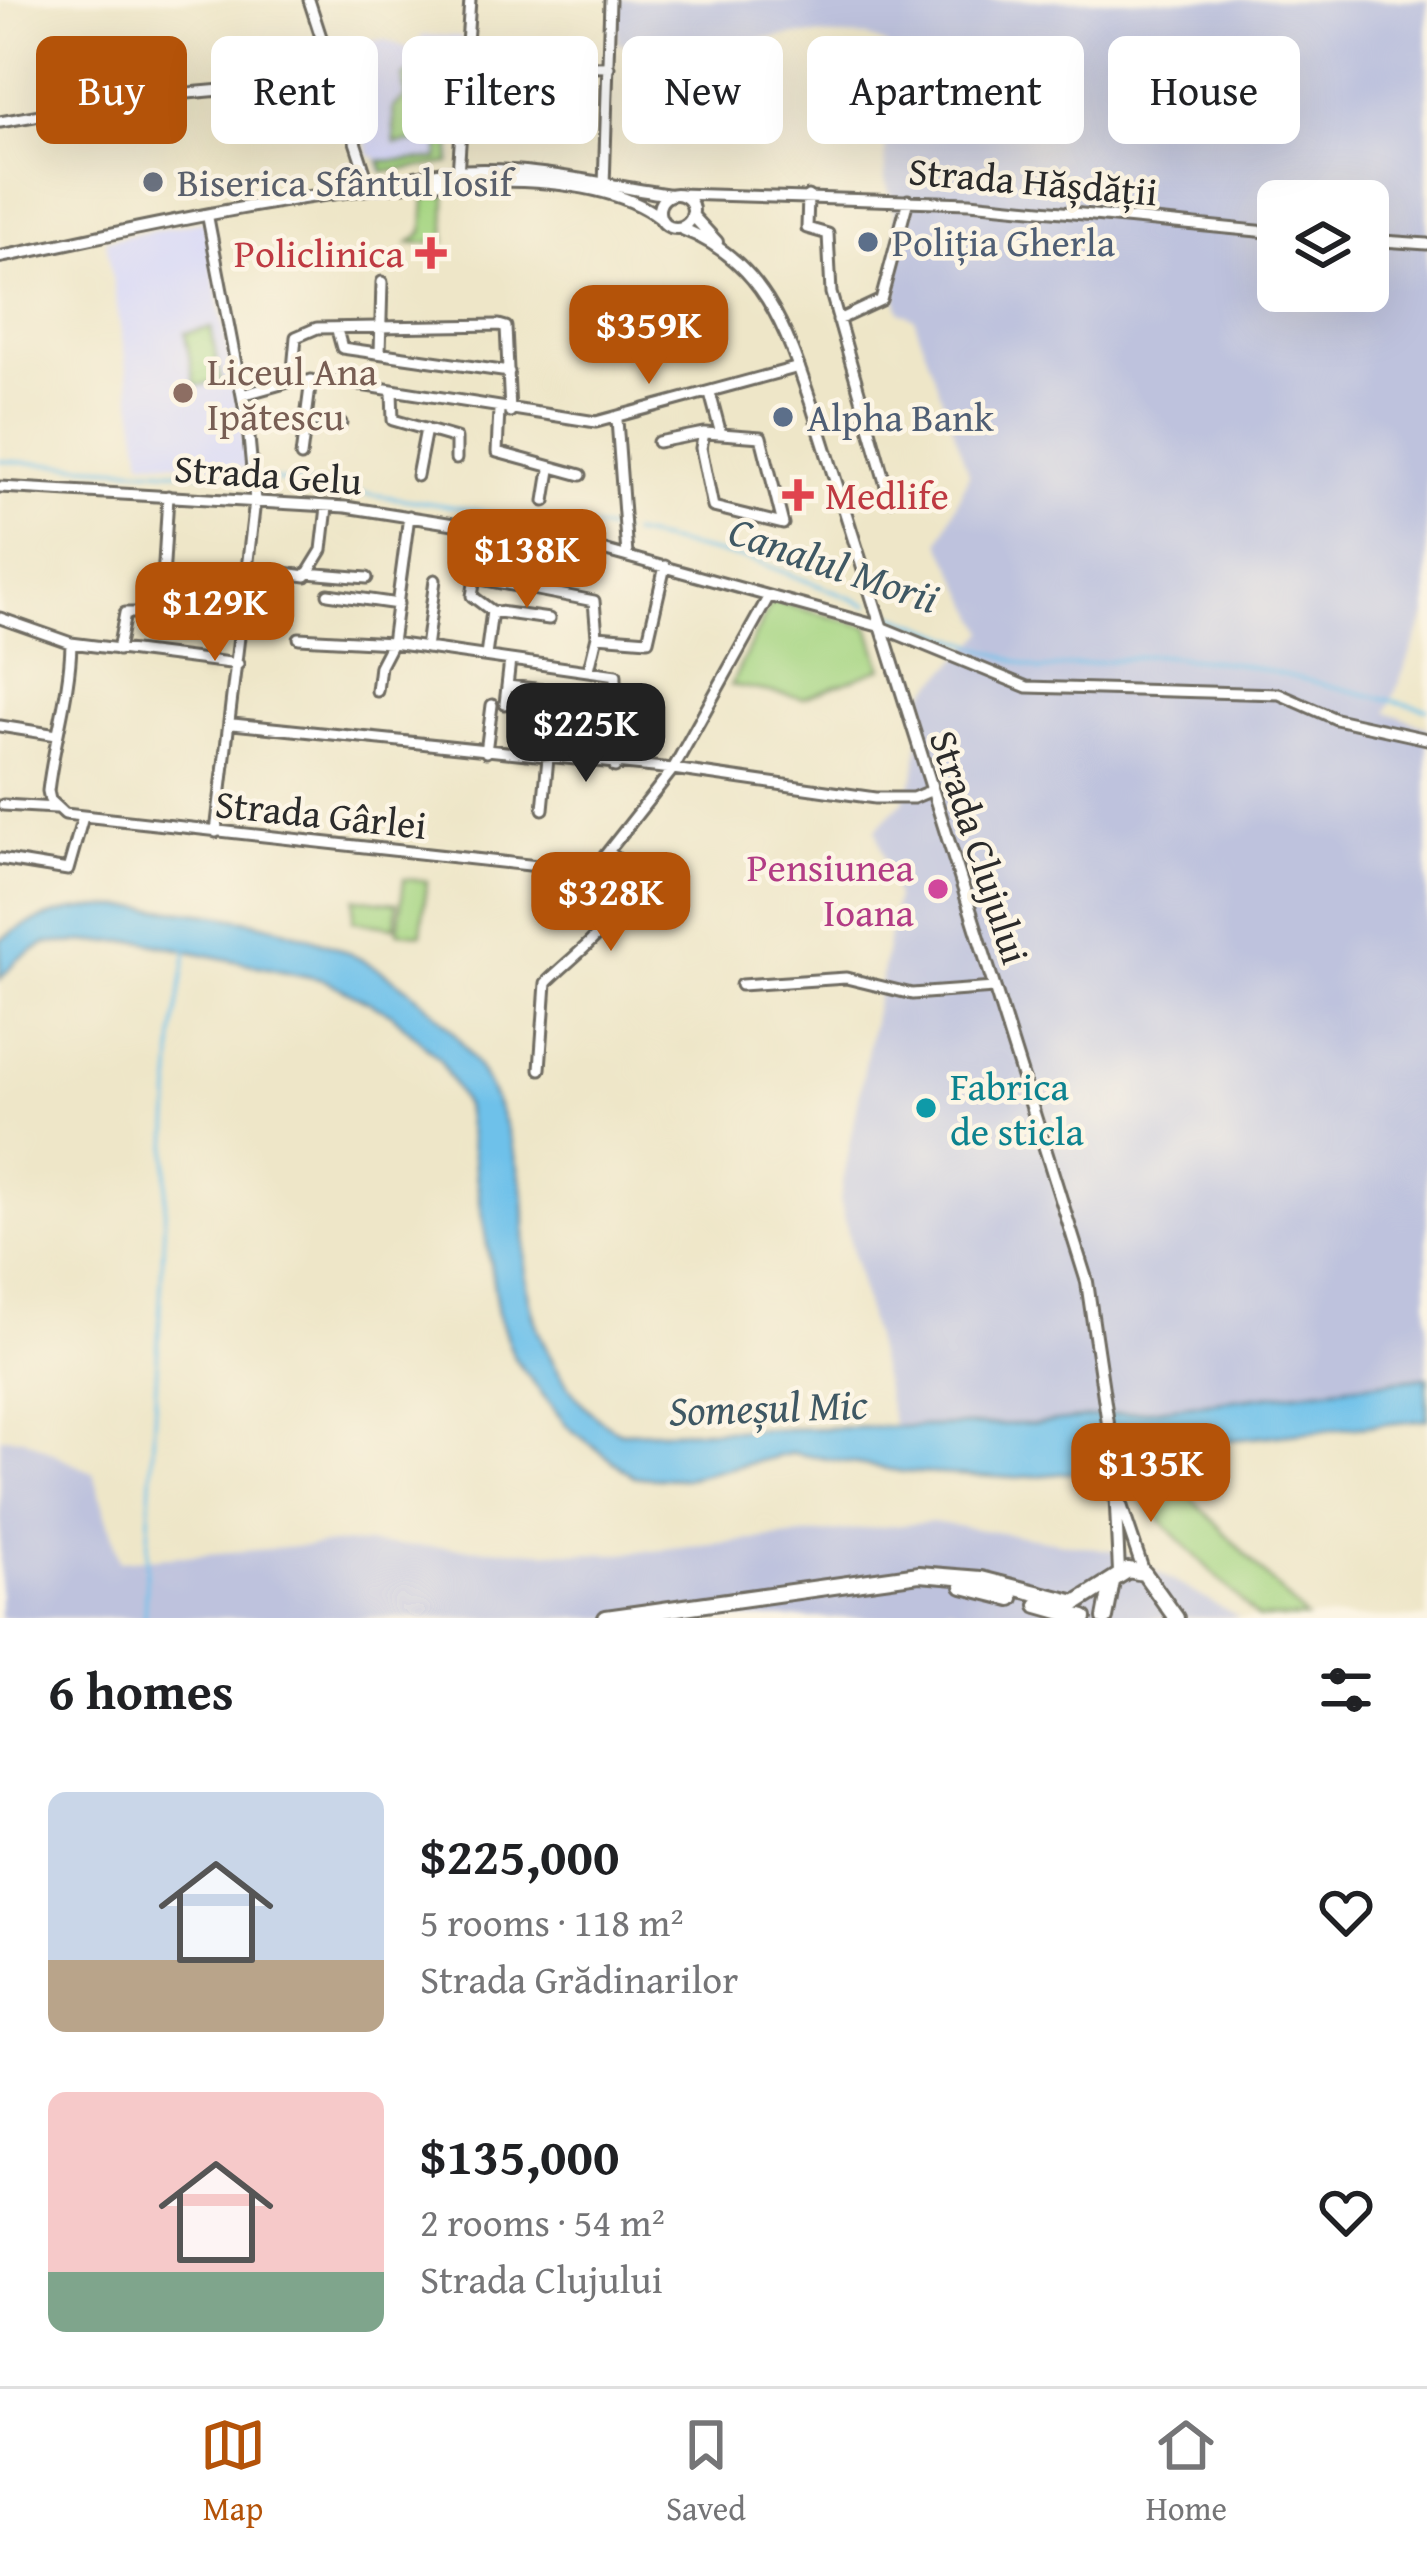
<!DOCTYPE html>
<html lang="en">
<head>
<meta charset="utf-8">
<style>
	body { margin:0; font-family:"Gentium Book Plus",serif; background:#f6f6f6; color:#202124; height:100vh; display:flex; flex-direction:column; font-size:45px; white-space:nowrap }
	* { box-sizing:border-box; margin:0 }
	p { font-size:39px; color:#757577 }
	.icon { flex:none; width:66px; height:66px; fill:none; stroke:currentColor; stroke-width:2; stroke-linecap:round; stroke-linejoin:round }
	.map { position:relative; height:1618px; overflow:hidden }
	.drawer { display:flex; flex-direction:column; background:#fff; flex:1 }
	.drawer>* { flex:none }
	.guide { position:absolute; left:36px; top:36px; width:1356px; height:108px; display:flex; gap:24px }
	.controls { position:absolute; left:1257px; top:180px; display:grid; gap:24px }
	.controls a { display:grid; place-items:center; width:132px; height:132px; border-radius:18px; background:#fff; box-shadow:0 12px 48px #0002; font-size:60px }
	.price { position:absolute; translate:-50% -102px; padding:0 27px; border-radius:24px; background:#b45309; color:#fff; font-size:39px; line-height:78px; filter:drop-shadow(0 3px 6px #0008) }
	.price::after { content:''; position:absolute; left:50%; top:72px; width:36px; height:27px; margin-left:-18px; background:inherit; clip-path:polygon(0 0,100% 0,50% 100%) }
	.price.selected { background:#222; color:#fff }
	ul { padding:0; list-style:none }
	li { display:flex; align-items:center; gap:36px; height:300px; padding:0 48px }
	li span { display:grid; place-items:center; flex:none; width:336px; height:240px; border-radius:18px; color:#555 }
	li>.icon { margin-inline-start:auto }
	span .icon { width:144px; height:144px; fill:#fffc; stroke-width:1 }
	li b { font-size:51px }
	h2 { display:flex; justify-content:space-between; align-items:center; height:144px; padding:0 48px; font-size:51px }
	.chip { padding:0 42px; border-radius:18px; background:#fff; box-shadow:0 12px 48px #0002; font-size:42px; line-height:108px }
	.chip.selected { background:#b45309; color:#fff }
	.dock { display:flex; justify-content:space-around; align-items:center; height:168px; border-top:3px solid #e0e0e0; background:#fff; font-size:33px; color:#757577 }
	.dock a { display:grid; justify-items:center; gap:6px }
	.dock .selected { color:#b45309 }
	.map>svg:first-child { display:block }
	.built { fill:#d6d7f8 }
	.industrial { fill:#bec2dd; fill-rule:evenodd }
	.green { fill:#a7d684; stroke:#698058; stroke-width:3 }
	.water { fill:#6ec1ea; stroke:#4c768a; stroke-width:3 }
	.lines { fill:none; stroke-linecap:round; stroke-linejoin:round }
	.stream { stroke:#6ec1ea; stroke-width:3 }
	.minor-casing { stroke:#6f6c62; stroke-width:15 }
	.major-casing { stroke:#6f6c62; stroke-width:16 }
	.highway-casing { stroke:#6f6c62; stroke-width:20 }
	.minor { stroke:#fff; stroke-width:9 }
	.major { stroke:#fff; stroke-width:10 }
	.highway { stroke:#fff; stroke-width:14 }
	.worship-dot { fill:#6b7280; stroke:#fcf5e5; stroke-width:4.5 }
	.service-dot { fill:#5c6f8a; stroke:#fcf5e5; stroke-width:4.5 }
	.health-dot { fill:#e0444e; stroke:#fcf5e5; stroke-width:4.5 }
	.education-dot { fill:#8d6e63; stroke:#fcf5e5; stroke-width:4.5 }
	.hotel-dot { fill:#d1479c; stroke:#fcf5e5; stroke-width:4.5 }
	.culture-dot { fill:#0f9aa8; stroke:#fcf5e5; stroke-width:4.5 }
	.labels { text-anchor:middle; stroke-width:9; stroke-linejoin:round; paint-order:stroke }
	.street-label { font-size:39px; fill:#2b2b2b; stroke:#fcf5e5 }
	.worship-label { font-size:39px; fill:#5b616d; stroke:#fcf5e5; text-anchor:start }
	.service-label { font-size:39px; fill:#4e5e75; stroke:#fcf5e5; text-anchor:start }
	.health-label { font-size:39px; fill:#be3a42; stroke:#fcf5e5; text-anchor:end }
	.education-label { font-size:39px; fill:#785e54; stroke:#fcf5e5; text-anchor:start }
	.hotel-label { font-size:39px; fill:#b23c85; stroke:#fcf5e5; text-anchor:end }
	.culture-label { font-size:39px; fill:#0d838f; stroke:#fcf5e5; text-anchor:start }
	.water-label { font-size:42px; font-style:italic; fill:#3f5864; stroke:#fcf5e5 }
</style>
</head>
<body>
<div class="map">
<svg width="1427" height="1618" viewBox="0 0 1427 1618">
	<rect width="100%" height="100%" fill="#fcf5e5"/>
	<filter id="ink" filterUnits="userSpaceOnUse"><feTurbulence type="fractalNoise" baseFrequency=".00833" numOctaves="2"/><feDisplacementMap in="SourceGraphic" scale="24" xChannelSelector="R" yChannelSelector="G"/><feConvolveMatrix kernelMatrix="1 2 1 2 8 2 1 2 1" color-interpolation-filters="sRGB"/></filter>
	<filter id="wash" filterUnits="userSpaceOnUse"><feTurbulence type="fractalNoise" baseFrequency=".004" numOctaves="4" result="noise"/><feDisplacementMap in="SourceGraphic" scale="48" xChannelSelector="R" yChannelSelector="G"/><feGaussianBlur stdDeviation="2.7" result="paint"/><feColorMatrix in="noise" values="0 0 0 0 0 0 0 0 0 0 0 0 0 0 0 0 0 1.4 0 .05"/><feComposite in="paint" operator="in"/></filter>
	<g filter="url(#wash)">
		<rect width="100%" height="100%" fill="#eee6c8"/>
		<!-- built -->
		<path class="built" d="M422,36L462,37L452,164L381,174L376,157L370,156L344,69L358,66L354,40H386L417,52Z
			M204,221L249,468L142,460L106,240Z"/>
		<!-- industrial -->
		<path class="industrial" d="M618,0H1427V613L1387,712L1427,727V1377L1033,1424L894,1427L840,1199L896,898L876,829L903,801L914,777L925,692L986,632L940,542L969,474L914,318L900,311L897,301L895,209L885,180L887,45L867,37L798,35L712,44H618ZM1278,201H1368V291H1278Z
			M0,1437L24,1438L94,1474L120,1561L343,1543L612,1554L932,1522L1121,1552L1240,1618H973L949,1606L933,1618H0Z"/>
		<!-- green -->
		<path class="green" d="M416,68L426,75L424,142L395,143L393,108L405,98L403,77Z
			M448,96H454L450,163L383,172L380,161L438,159Z
			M446,195L445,242L409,243L423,232L425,198Z
			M211,328L221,381L195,386L185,333Z
			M772,601L869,627L882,668L804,698L731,685Z
			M404,879L427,881L421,934L398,932Z
			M355,898L397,903L395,927L353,921Z
			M1150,1454L1306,1618H1258L1129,1489L1127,1460Z"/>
		<!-- water -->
		<path class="water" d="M117,907C317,912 485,976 523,1192C528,1225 522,1259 528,1292C536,1342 574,1412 621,1432L1033,1424L1427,1377V1420L1161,1447L1077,1472L1014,1478L904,1472L793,1453L684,1479L634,1477L568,1427L514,1358L498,1313L465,1106L440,1060L392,1014L324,980L142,941L46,943L17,960L0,979V940C36,915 74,907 117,907Z"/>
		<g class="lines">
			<!-- stream -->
			<path class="stream" d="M0,461L248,475
				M257,477L621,532
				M631,534L758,562L868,605
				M882,611L1040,670L1153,655L1235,663L1427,709
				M144,1618L174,1033L187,950"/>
		</g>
	</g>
	<g filter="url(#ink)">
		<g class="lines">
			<!-- minor casing -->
			<g class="minor-casing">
				<path id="minor" d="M309,0L370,188
					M466,65L609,67
					M0,122L143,97L335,80
					M458,174L470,0
					M604,186L610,0
					M679,194L970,203L1278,233
					M808,196L807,228L828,234L831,293L890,500
					M208,218L248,427L255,501L216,832
					M1368,240L1427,244
					M838,320L881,300L908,200
					M337,330L342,348L509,372
					M380,353L382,282
					M292,381L296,337L317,328L499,325L506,327L510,412
					M392,392L393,420L456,438V459
					M710,393L721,434L704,433L701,448L713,507L783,524L761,437L721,434
					M242,395L292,381H335L596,422L799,367
					M499,410L497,452L581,475
					M307,420L341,423
					M617,420L627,555
					M658,442L704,433
					M301,456L311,380
					M417,476L426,429
					M0,487L346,507L581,544L878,626L1027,687L1279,694L1336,719L1427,739
					M545,501L550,470
					M409,516L392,643L616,675L615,767
					M249,568L306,576L322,550L327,507
					M307,573L367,578
					M328,594L398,604
					M492,611L549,619
					M0,618L71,643L238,664
					M299,638L392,643
					M71,643C70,694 54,740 48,791L50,800L65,814L592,872L673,769L769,596
					M426,648L435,580
					M118,650L125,613H161L168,496
					M486,656L492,611L472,596L475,578L594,601L597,636
					M589,669L597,636L648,640L665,566
					M507,686L582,694
					M377,691L380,666L392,643
					M505,704L510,660
					M233,724L673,769L875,798H913L930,791
					M0,726L57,735
					M486,752L492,705
					M3,805L56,808
					M543,809L548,758
					M0,859L68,870L83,817
					M741,985L846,978L912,994L994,988
					M540,1069L546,983C575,953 639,913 621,862L609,852"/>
			</g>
			<!-- major casing -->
			<g class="major-casing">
				<path id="major" d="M415,177C500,158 585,182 670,195
					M659 211a17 17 0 1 1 34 0a17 17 0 1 1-34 0Z
					M692,215L717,242
					M680,228C763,259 786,328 812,406L1087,1282L1114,1464L1119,1572
					M0,257C147,229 541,126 660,218
					M1121,1505L1144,1573"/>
			</g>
			<!-- highway casing -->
			<g class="highway-casing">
				<path id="highway" d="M963,1586L1011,1598
					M1038,1605L1084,1618
					M606,1618L919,1574L981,1579L1076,1603L1128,1570L1144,1573L1176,1618
					M1105,1618L1112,1582"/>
			</g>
			<!-- minor -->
			<use href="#minor" class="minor"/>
			<!-- major -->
			<use href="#major" class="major"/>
			<!-- highway -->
			<use href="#highway" class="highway"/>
		</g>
	</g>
	<!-- markers -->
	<circle class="worship-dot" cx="153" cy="182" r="12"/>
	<g class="service-dot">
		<circle cx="868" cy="242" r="12"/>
		<circle cx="783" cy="417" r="12"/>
	</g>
	<g class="health-dot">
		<path d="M425 235h12v12h12v12h-12v12h-12v-12h-12v-12h12z"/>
		<path d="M792 477h12v12h12v12h-12v12h-12v-12h-12v-12h12z"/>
	</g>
	<circle class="education-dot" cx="183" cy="393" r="12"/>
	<circle class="hotel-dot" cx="938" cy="889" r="12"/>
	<circle class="culture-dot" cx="926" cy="1108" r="12"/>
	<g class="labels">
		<!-- street labels -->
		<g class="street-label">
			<text transform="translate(1033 181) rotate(5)" y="14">Strada Hășdății</text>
			<text transform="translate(268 474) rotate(4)" y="14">Strada Gelu</text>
			<text transform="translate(321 814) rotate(6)" y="14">Strada Gârlei</text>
			<text transform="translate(980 847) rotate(72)" y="14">Strada Clujului</text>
		</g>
		<!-- worship labels -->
		<g class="worship-label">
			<text x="177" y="196">Biserica Sfântul Iosif</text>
		</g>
		<!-- service labels -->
		<g class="service-label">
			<text x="892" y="256">Poliția Gherla</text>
			<text x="807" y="431">Alpha Bank</text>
		</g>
		<!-- health labels -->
		<g class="health-label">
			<text x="404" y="267">Policlinica</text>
			<text x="825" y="509" text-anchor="start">Medlife</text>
		</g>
		<!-- education labels -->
		<g class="education-label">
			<text x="207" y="385">Liceul Ana<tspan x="207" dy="45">Ipătescu</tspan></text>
		</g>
		<!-- hotel labels -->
		<g class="hotel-label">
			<text x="914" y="881">Pensiunea<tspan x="914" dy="45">Ioana</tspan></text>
		</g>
		<!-- culture labels -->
		<g class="culture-label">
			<text x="950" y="1100">Fabrica<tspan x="950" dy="45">de sticla</tspan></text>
		</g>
		<!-- water labels -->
		<g class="water-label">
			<text transform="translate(834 564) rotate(19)" y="15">Canalul Morii</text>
			<text transform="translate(768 1407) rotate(-2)" y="15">Someșul Mic</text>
		</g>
	</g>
</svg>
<div class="controls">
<a><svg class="icon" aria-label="layers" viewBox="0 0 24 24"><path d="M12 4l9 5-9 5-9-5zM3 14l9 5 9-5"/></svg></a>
</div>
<b class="price" style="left:649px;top:387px">$359K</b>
<b class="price" style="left:527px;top:611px">$138K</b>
<b class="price" style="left:215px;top:664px">$129K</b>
<b class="price selected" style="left:586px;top:785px">$225K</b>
<b class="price" style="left:611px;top:954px">$328K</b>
<b class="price" style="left:1151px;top:1525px">$135K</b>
<div class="guide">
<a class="chip selected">Buy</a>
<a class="chip">Rent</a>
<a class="chip">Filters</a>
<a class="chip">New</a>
<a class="chip">Apartment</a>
<a class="chip">House</a>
</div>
</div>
<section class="drawer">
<h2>6 homes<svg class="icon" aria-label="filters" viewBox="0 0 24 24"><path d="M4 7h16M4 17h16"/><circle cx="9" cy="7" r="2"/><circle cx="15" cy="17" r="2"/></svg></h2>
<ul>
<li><span style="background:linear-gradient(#c9d6e8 70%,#b9a48a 0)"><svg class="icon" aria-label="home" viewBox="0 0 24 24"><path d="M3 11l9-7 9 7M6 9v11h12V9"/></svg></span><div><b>$225,000</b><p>5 rooms · 118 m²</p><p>Strada Grădinarilor</p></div><svg class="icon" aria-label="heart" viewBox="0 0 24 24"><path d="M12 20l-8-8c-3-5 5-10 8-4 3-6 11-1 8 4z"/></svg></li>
<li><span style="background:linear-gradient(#f6c9c9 75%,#7fa58c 0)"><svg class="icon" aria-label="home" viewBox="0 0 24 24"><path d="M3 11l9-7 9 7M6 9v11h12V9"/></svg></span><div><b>$135,000</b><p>2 rooms · 54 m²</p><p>Strada Clujului</p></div><svg class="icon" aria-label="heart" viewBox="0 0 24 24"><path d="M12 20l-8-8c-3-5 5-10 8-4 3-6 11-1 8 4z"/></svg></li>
</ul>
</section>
<nav class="dock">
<a class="selected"><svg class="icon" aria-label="map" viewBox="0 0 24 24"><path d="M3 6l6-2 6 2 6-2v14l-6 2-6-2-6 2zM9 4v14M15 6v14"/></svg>Map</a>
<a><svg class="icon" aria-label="saved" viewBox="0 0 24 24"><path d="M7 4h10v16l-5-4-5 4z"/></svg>Saved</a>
<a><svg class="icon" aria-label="home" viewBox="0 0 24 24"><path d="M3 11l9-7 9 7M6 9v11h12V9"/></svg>Home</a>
</nav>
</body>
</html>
